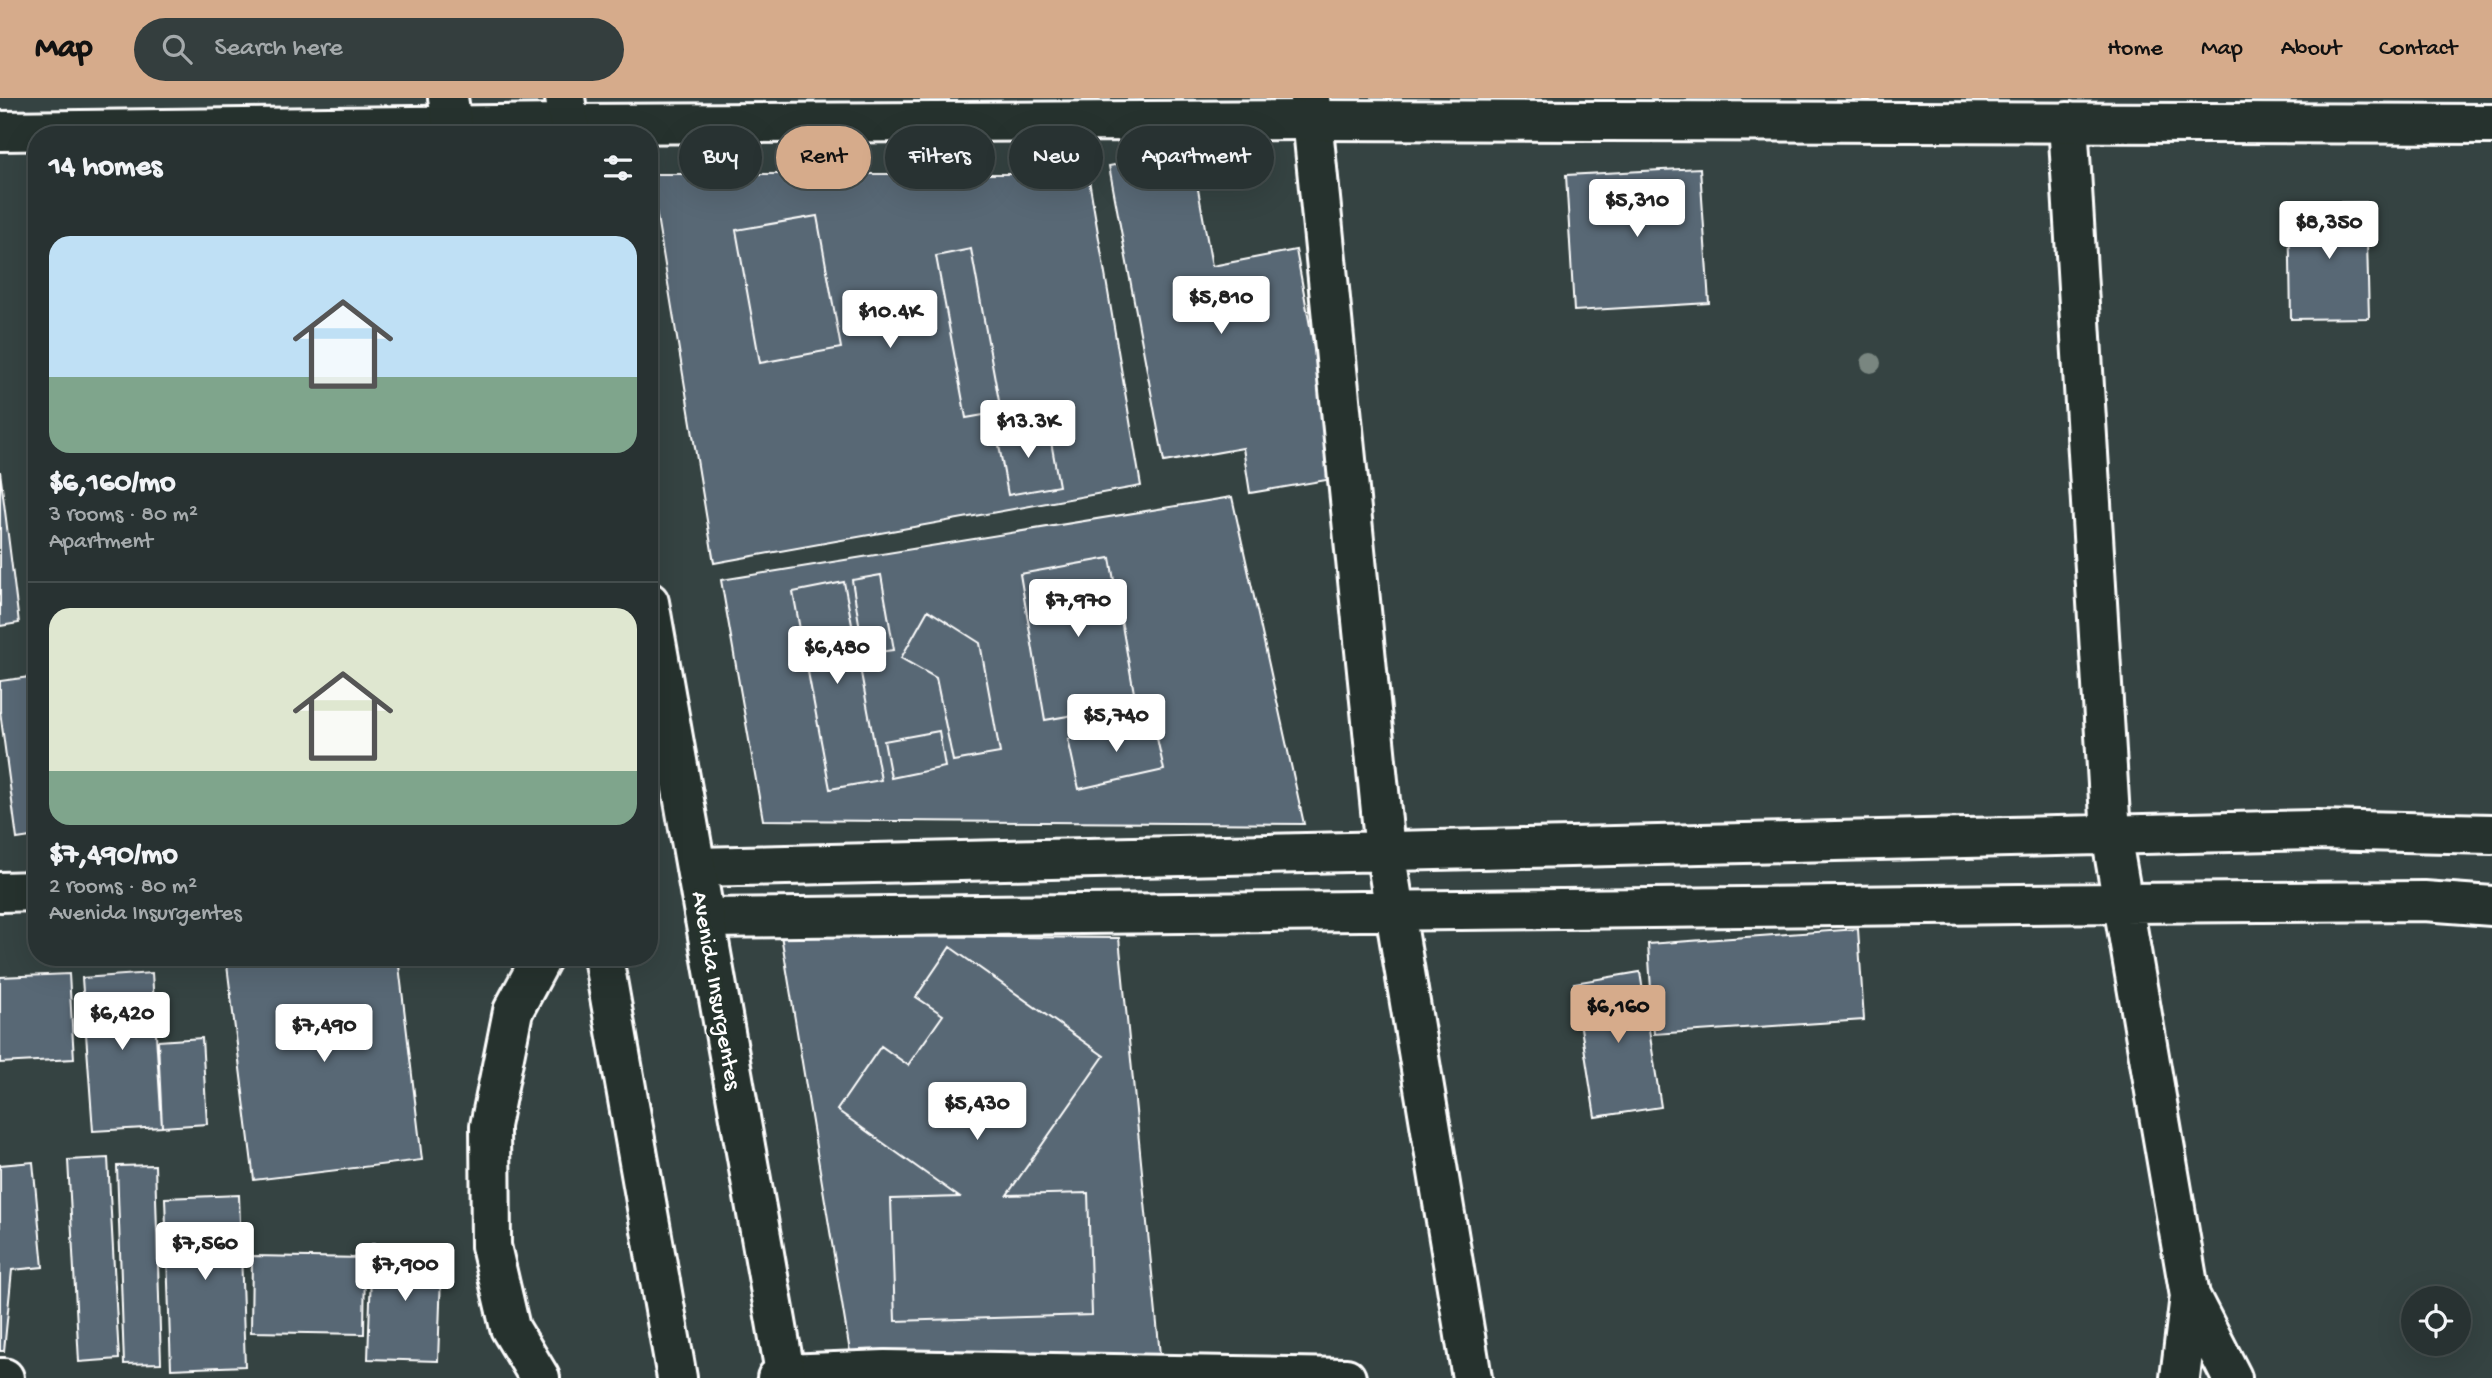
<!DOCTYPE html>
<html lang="en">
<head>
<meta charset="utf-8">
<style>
	body { margin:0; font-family:"Gochi Hand",sans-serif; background:#343e3e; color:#f1f3f6; height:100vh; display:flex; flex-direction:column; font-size:26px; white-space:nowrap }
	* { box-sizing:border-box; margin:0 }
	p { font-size:23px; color:#a5aaac }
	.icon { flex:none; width:38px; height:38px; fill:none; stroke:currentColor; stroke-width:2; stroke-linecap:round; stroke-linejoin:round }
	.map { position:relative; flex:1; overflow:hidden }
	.sheet { position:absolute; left:28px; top:28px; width:630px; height:840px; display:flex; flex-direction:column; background:#283232; border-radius:28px; box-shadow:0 7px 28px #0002,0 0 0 2px #444d4d }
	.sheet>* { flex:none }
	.guide { position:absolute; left:679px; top:28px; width:665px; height:63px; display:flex; gap:14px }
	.buttons { position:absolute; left:2401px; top:1188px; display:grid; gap:14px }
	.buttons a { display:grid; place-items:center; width:70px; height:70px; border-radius:50%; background:#283232; box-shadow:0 7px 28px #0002,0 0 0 2px #444d4d; font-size:35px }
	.price { position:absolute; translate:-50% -60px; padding:0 16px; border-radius:7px; background:#fff; color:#222; font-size:23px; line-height:46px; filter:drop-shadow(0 2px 4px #0008) }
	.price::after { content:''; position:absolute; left:50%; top:42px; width:21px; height:16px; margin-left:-10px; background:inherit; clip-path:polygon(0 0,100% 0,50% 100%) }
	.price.current { background:#d6ab8b; color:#111 }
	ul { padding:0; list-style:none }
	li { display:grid; align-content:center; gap:14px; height:371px; padding:0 21px }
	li+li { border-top:2px solid #444d4d }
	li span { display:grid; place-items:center; height:217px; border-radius:21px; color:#555 }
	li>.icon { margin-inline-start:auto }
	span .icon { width:126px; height:126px; fill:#fffc; stroke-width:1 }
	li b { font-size:30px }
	h2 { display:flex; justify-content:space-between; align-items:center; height:84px; padding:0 21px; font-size:30px }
	.chip { padding:0 24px; border-radius:32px; background:#283232; box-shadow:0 7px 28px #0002,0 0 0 2px #444d4d; font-size:24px; line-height:63px }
	.chip.current { background:#d6ab8b; color:#111 }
	header { display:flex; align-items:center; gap:42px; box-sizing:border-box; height:98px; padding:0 35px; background:#d6ab8b; color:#111 }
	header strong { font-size:33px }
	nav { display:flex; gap:38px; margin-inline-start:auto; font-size:24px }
	.search { width:490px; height:63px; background:#343e3e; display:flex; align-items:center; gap:18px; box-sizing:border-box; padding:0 24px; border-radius:38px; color:#a5aaac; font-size:26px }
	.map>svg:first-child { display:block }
	.building { fill:#586874; stroke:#fff; stroke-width:2 }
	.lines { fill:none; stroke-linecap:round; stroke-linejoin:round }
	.street-casing { stroke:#fff; stroke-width:44 }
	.secondary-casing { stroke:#fff; stroke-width:44 }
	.primary-casing { stroke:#fff; stroke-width:44 }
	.street { stroke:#26332d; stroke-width:38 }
	.secondary { stroke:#26332d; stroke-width:38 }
	.primary { stroke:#26332d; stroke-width:38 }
	.tree { fill:#798680 }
	.labels { text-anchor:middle; stroke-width:7; stroke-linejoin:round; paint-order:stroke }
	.street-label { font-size:24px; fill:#fff; stroke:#26332d }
</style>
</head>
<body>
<header>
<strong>Map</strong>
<div class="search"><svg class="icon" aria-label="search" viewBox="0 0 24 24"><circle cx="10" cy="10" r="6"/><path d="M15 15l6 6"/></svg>Search here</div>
<nav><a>Home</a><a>Map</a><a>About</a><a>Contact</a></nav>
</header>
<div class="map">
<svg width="2492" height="1280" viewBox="0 0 2492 1280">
	<rect width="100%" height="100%" fill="#354342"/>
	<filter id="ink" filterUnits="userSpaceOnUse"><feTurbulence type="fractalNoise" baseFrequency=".0143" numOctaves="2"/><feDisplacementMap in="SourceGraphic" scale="14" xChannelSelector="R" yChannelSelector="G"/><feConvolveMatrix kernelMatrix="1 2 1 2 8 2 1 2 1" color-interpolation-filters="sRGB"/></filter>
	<g filter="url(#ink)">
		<!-- building -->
		<path class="building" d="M1191,53L1212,168L1296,152L1338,380L1250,395L1243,350L1164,364L1109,68Z
			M1700,70L1709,205L1574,213L1566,77Z
			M650,76H1088L1141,388L714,465Z
			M2366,104L2369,220L2291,221L2289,105Z
			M817,118L841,250L760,265L736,132Z
			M971,151L1001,314L966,320L936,158Z
			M1048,327L1059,388L1008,397L997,336Z
			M0,373L19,525L0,528Z
			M1232,399L1304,726L763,722L721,482Z
			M1110,460L1136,606L1045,622L1020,476Z
			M881,477L894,552L864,556L852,482Z
			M844,484L881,682L830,691L793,494Z
			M928,512L980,545L1000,655L953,663L936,580L901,560Z
			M37,578V738L17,741L0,613V583Z
			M1153,622L1164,672L1079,691L1068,641Z
			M939,633L945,669L891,680L884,643Z
			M1858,831L1864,922L1654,936L1648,846Z
			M781,837L1119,840L1160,1257L850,1254Z
			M950,849L1104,958L1007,1097L1088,1095L1092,1217L895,1223L891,1101L959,1099L837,1012L881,948L908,967L943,917L916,899Z
			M289,859H398L422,1062L254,1082L227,867Z
			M1640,874L1661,1009L1595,1019L1574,885Z
			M152,875L162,1029L93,1033L82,880Z
			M69,876L74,961L0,965V879Z
			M202,940L207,1026L162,1029L158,943Z
			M108,1060L119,1261L79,1264L68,1062Z
			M33,1064L43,1169L12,1172L4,1253H0V1067Z
			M155,1067L161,1265L124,1266L117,1068Z
			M239,1097L245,1268L171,1271L165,1100Z
			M372,1146L442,1149L438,1263L368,1261Z
			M252,1158L365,1160L364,1236L251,1234Z"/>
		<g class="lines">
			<!-- street casing -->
			<g class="street-casing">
				<path id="street" d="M1310,0L1385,753L1472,1280
					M2068,24L2111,736L2190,1198L2180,1280
					M696,769L2316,732L2492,736
					M0,794L37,793
					M705,820L2122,805L2424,803L2492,808
					M2190,1198L2232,1280
					M0,1280H4
					M777,1280L785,1276L885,1272L1346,1280"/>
			</g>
			<!-- secondary casing -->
			<g class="secondary-casing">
				<path id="secondary" d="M0,33L569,26L1311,22L2492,26"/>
			</g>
			<!-- primary casing -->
			<g class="primary-casing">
				<path id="primary" d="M448,0L454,37
					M565,0L571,37
					M649,504L786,1280
					M603,859L677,1280
					M540,1280L510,1230L491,1148L490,1028L513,913L542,859"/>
			</g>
			<!-- street -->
			<use href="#street" class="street"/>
			<!-- secondary -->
			<use href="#secondary" class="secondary"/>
			<!-- primary -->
			<use href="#primary" class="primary"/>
		</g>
		<!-- trees -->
		<circle class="tree" cx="1871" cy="265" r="10"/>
	</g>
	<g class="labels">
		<!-- street labels -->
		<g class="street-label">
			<text transform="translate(718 892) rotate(80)" y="8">Avenida Insurgentes</text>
		</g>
	</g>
</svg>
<div class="buttons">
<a><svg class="icon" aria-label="locate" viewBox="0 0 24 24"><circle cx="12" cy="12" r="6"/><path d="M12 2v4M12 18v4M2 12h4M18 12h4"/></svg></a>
</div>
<b class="price" style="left:1637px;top:141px">$5,310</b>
<b class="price" style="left:2329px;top:163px">$8,350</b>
<b class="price" style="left:1221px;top:238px">$5,810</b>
<b class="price" style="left:890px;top:252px">$10.4K</b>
<b class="price" style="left:1028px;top:362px">$13.3K</b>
<b class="price" style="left:1078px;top:541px">$7,970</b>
<b class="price" style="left:837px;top:588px">$6,480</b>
<b class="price" style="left:1116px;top:656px">$5,740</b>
<b class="price current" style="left:1618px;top:947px">$6,160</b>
<b class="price" style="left:122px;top:954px">$6,420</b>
<b class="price" style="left:324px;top:966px">$7,490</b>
<b class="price" style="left:977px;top:1044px">$5,430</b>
<b class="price" style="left:205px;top:1184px">$7,560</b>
<b class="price" style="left:405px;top:1205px">$7,900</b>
<div class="guide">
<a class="chip">Buy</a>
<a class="chip current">Rent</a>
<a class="chip">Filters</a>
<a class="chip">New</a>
<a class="chip">Apartment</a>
</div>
<section class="sheet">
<h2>14 homes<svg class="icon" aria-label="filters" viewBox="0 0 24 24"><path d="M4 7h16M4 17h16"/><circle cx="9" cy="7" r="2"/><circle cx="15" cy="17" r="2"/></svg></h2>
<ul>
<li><span style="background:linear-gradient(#bfe0f5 65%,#7fa58c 0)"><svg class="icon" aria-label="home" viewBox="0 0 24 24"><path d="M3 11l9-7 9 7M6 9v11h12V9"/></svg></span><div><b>$6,160/mo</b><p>3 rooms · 80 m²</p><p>Apartment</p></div></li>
<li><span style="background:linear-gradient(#dfe7d0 75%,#7fa58c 0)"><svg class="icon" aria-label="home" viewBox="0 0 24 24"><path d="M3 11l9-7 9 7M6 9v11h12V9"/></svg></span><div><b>$7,490/mo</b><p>2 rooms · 80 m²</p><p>Avenida Insurgentes</p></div></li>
</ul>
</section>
</div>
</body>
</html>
